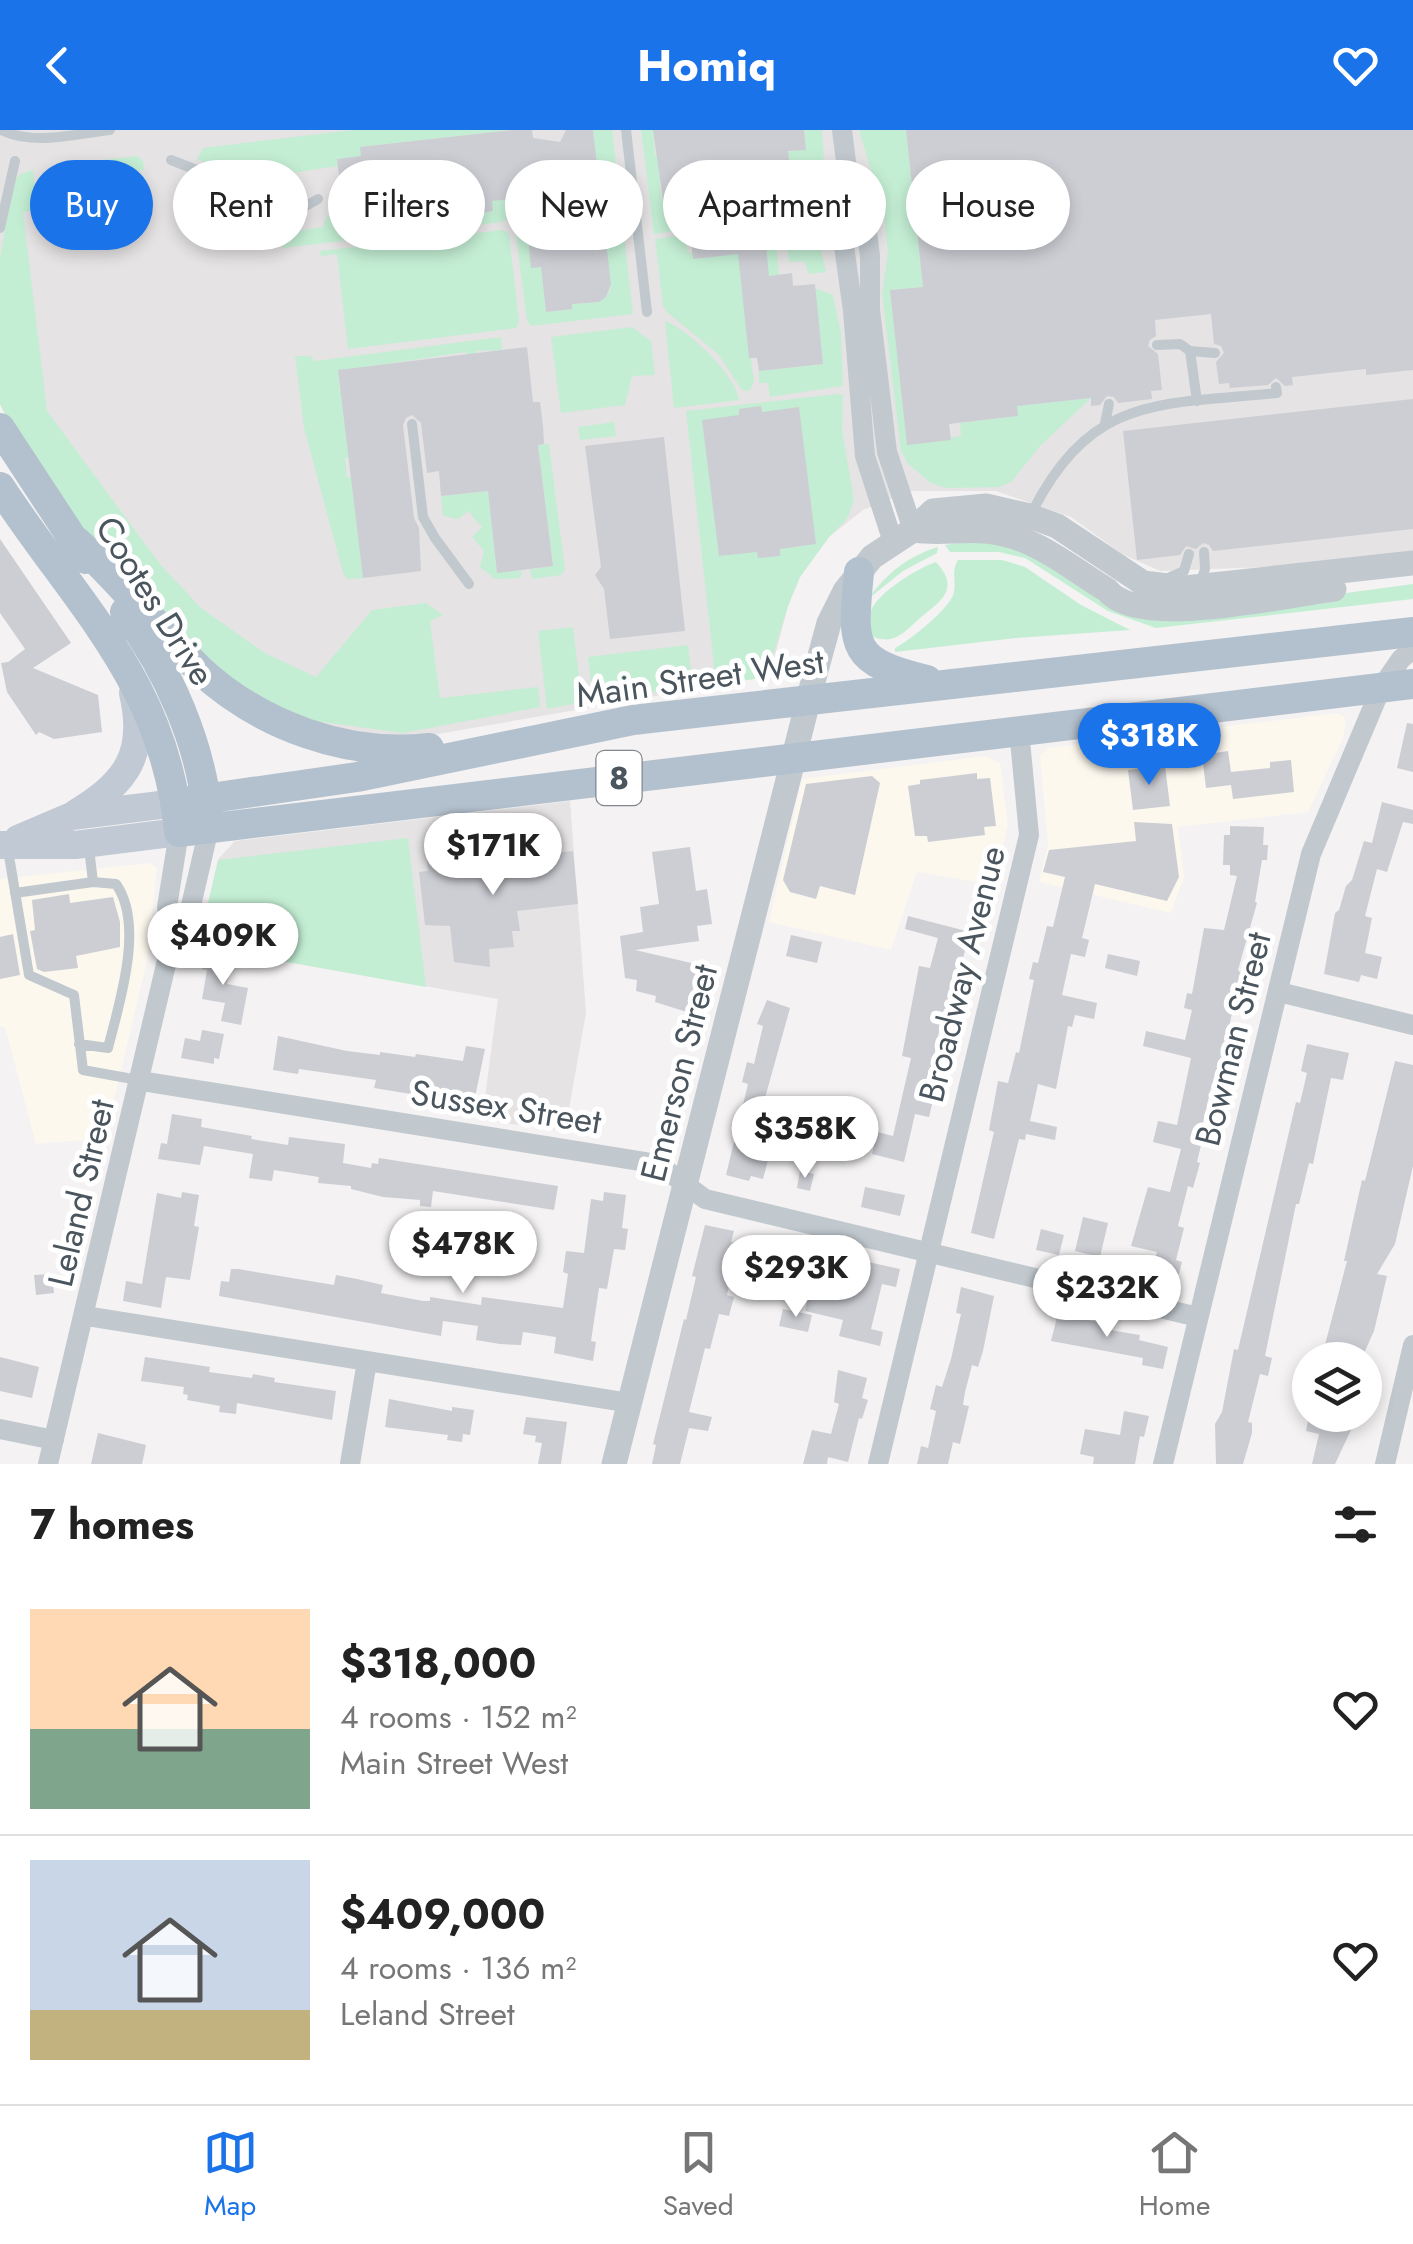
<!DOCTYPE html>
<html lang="en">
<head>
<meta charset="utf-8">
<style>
	body { margin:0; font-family:Jost,sans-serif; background:#f2f2f2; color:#222; height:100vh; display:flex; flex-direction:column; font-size:38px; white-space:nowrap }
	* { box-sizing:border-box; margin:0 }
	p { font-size:32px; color:#767676 }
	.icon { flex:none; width:55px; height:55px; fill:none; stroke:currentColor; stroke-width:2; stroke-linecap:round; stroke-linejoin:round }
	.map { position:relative; height:1334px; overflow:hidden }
	.sheet { display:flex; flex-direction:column; background:#fff; flex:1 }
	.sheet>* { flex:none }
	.guide { position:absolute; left:30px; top:30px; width:1355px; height:90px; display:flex; gap:20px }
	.controls { position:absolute; left:1292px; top:1212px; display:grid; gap:20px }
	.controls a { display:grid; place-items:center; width:90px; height:90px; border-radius:50%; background:#fff; box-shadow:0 5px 15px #0003; font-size:50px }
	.price { position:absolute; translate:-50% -85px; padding:0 22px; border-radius:35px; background:#fff; color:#222; font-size:32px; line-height:65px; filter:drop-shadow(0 2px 5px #0008) }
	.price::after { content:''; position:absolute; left:50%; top:60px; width:30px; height:22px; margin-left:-15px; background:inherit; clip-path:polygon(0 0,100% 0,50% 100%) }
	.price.current { background:#1a73e8; color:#fff }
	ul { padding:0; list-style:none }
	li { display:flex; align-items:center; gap:30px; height:250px; padding:0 30px }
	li+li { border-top:2px solid #e0e0e0 }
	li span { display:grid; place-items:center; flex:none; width:280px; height:200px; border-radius:0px; color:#555 }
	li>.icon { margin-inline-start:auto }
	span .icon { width:120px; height:120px; fill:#fffc; stroke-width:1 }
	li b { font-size:42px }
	h2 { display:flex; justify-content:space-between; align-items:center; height:120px; padding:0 30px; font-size:42px }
	.pill { padding:0 35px; border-radius:45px; background:#fff; box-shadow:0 5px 15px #0003; font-size:35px; line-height:90px }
	.pill.current { background:#1a73e8; color:#fff }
	header { display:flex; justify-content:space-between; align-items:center; height:130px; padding:0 30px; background:#1a73e8; color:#fff; font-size:45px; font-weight:700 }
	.tabs { display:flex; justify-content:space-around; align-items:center; height:140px; border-top:2px solid #e0e0e0; background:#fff; font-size:28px; color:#767676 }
	.tabs a { display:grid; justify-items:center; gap:5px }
	.tabs .current { color:#1a73e8 }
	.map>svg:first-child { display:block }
	.commercial { fill:#fcf8ee }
	.education { fill:#e5e3e3 }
	.green { fill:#c4eed4 }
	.building { fill:#ccced4 }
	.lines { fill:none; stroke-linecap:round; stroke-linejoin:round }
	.service { stroke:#c1c9cf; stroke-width:10 }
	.minor { stroke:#c1c9cf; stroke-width:20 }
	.tertiary { stroke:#c1c9cf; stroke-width:25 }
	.secondary { stroke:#c1cad4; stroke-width:28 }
	.primary { stroke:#b3c1ce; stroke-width:30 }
	.labels { text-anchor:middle; stroke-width:10; stroke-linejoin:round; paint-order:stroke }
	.shield { fill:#fff; stroke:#80888e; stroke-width:2.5 }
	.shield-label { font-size:32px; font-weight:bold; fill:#4a555e }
	.street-label { font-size:35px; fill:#4a555e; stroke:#fff }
</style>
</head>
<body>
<header><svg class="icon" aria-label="back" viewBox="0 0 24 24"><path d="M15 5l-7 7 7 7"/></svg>Homiq<svg class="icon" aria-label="heart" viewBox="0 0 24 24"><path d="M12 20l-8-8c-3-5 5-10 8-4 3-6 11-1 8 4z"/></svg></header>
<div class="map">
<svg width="1413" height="1334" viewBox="0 0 1413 1334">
	<rect width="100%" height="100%" fill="#f4f2f2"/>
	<!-- commercial -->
	<path class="commercial" d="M1337,583L1343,586L1346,592L1343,608L1308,682L1178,697L1184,747L1171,783L1039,752L1048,715L1040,626L1047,618Z
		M985,626L1000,633L1008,694L995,755L917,742L891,820L769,792L802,649Z
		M149,733L157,738L147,831L105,1008L36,1014L5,897H0V749Z"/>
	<!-- education -->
	<path class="education" d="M0,0H1413V425L1315,435L1160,441L1122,424L1071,387L996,361H911L863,380L829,407L800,447L788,476L773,533L768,541L754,549L409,609L311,596L13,300L0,274Z
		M570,671L586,883L565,1001L482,990L498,869L198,816L219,728L235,711Z"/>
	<!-- green -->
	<path class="green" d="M352,0H513L361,17V26L337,29L338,36L292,43C288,56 283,60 270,63L197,29L203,18Z
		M593,0H612L633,184L531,196L527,191L515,97L522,84H533L536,106L528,108L531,137H541L546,182L572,179V174L599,172L610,161Z
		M641,0H653L655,25L663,24L666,50L659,52L665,83L688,81L690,99L654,104Z
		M804,0H822L824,33L813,44L791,47L785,22L806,19Z
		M859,0H906L923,157L891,160L907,314L961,306L960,293L1017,286V276L1091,268L1040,316L1012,351L1000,357L946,358L931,353L908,334L901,321L882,164L888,123L884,84Z
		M138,26L143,31L144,40L66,50L67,67H61L58,44L60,35Z
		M33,40L37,80L23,82L47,281L160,434L201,478L265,523L316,547L372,480L426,473L443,485L430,491L440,568L538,557L540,577L403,603L315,591L247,567L100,424L13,300L0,274V128L12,56L20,44Z
		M208,55L291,91L297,101L323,97C327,77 344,79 362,78L365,102L358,109L283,118L279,95L264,96L262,92H255L254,87L210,90L204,60Z
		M820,68L815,95L826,142L809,144L804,131L789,132L786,102L797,101L794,70Z
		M513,69L520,73L518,80L502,92L378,107L370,102L369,86L391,83L394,94L423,91V82L450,78L466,85L493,81L492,71Z
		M503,100L509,104L519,191L516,198L348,219L337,124L321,126L320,121Z
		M685,105L691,107L692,112L686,113L688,123L776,110L779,145L741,149L754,252L749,261L742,260L718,224L668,183L663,176L655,109Z
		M815,158L833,165L841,203L843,256L770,267L768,253H759V241L823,234Z
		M665,191C688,199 737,246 739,270L674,278Z
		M632,197L651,211L655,245L632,246L625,275L561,283L551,207Z
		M501,207L502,220L476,221V228L468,229L466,222L338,241L340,262H346L350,327L345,328L347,347H352L363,448L347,449L343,443L304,298L295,226H310L315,231Z
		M837,264L843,265L842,300L854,370L847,389L829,407L800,447L788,476L768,541L754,549L716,554L686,281Z
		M614,292L616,306L580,310L578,297Z
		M549,314L565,440L561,445L533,449L529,440L553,435L538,315Z
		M488,361L497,442L522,441L520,448L495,449L480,437L484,421L472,407L482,397L468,381L458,389L443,386L441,366Z
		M965,412L1004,414L1175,486L1413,454V469L1156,498L1108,481L1025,428L999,422H950L945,415Z
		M938,417L937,423L903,441L868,469C886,444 908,426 938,417Z
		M958,430H1002L1025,437L1081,475L1130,500L1016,508L895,522V518C909,511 952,477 954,462C956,450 951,441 958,430Z
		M936,432C962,460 939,472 919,489C903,503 894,516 871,506C871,499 869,489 871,481C876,464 919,437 936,432Z
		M573,497L582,572L547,579L538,501Z
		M688,515L693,557L593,570L588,527Z
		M408,708L426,857L198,816L218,730Z"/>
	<!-- building -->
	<path class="building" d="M513,0H532L533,8L560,12L566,0H593L611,154L606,167L599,172L572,174V179L546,182L541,137L531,138L528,107L536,106L534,85L513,69L492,71L493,81L464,86L451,84L450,78L423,82V91L393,94L391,83L369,86L368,77L343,79L337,29L361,26L360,17Z
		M653,0H804L806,20L788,21L797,101L765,104L769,146L792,143L793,156L815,154L823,234L759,241L757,228H749L738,124L693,129L688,81L665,84Z
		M906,0H1413V240L1366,245V239L1292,247L1293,255L1285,256L1276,248L1268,255L1230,258L1229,253L1219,254L1216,232L1224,223L1221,216L1214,214L1211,184L1155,190L1156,206L1150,210L1148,216L1158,224L1162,260L1151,261L1152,269L1118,273L1114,267L1107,266L1100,275L1091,276V268L1017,276L1018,286L949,294L951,310L907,315L890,160L923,157Z
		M527,217L533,272H540L543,296L544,314L538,315L553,436L497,443L488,361L441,366L439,341L427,343L421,293L412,285L406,288L403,295L414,388L419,398L421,441L363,448L338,240Z
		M1413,269V399L1213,421L1209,415L1203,413L1196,419L1186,416L1180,425L1137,430L1123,301Z
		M761,276L762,282L799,277L816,414L780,419V426L758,428L757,422L719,426L702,290L739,285V279Z
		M664,307L685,501L610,509L604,459L595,445L601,437L585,316Z
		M0,409L71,513L33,538L98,565L102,602L54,609L39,602L36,605L7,562L1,533L8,532L25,519L0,483Z
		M1407,593L1413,594V642L1397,638Z
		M1228,621L1231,642L1270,638V632L1291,630L1294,662L1233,669L1231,655L1206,658L1202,625Z
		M1165,636L1170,676L1133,680L1128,640Z
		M977,643V649L990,648L996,696L984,697L985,705L928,712L927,706H915L908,656L920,654V650Z
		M872,646L880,653L855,765L820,756L816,769L790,762L783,750L806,654Z
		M1382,672L1413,680V694L1403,692L1387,742L1377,739L1365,786L1372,788L1365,823L1382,827L1377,849L1361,845L1359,852L1324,844L1335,783L1339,780L1346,756L1352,750L1364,711L1372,713Z
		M1134,692L1172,694L1179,747L1167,771L1095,754L1082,808L1089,810L1085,827L1071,824L1062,865L1097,873L1094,889L1075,885L1072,897L1068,896L1056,959L1038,954L1030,991L1057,997L1055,1010L1026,1004L1025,1010L1019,1009L994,1109L971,1103L994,1002L989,1000L998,951L1008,953L1016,922L1019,923L1034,850L1029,849L1033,832L1038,833L1047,796L1053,797L1065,747L1043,742L1049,720L1136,711Z
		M1230,696L1264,697L1263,715H1268L1267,730H1262L1255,772L1257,773L1238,840L1241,843L1222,928L1214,954L1212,953L1201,1001L1204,1002L1197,1032L1200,1033L1193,1058L1188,1056L1178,1096L1184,1098L1176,1130L1182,1132L1175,1159L1149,1152L1157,1122L1131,1116L1148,1057L1170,1062L1181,1019L1153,1012L1158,991L1177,995L1191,928L1143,916L1146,901L1185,910L1192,880L1184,878L1187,863L1192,864L1204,798L1224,800L1237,746L1230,745V735H1223L1224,705H1230Z
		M690,717L696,761L707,759L712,794L697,796L699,811L635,820L700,835L687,882L655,872L656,866L636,861L637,850L625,848L620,806L643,802L640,777L659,774L652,722Z
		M573,721L578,774L517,781L520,801H512L514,817L489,819L490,837L454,832L450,796L425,795L419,742L428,741L427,732L492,725L493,730Z
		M69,764L70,773L113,767L120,792V817L76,826L78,838L44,842L37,839L30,801L35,800L32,770Z
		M908,786L970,802L945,895L940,896L926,968L933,970L929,987L915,984L904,1032L872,1024L877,1002L893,1006L911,928L902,926L919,836L930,838L938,808L905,799Z
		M13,804L20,845L0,849V807Z
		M791,805L822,812L817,833L786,826Z
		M204,822L231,825L227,854L248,858L241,895L221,891L225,873L202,869L207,840L202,839Z
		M1108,824L1140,831L1137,846L1105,838Z
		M767,870L790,878L765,968L770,969L763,1000L773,1002L767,1034L763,1049L751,1046L749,1051L726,1045L748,954L742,952L747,932L754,934L763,896L757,894Z
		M202,900L224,904L219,929L214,928V934L181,928L185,908L200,911Z
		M278,906L347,921L380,925V922L415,927L416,924L463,931L466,916L485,919L474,972L455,968L456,965L424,961L423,966L374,958L376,950L299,939L298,944L273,940Z
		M1307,914L1349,923L1343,950L1331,948L1313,1034L1309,1033L1299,1074H1296L1265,1226L1272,1228L1268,1246L1260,1244L1248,1292L1252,1293V1303L1243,1334H1216L1215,1294L1222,1282L1234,1219L1238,1220L1296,972L1300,973L1307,943L1301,941Z
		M1395,931L1413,935V1036L1395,1114L1377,1144L1387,1146L1374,1201L1361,1230H1321L1347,1131H1344L1362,1050L1365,1051Z
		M172,984L202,989L201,997L252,1006L251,1009L288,1015L289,1007L345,1014L343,1033L371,1038L372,1033L378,1034L379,1028L558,1056L554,1080L433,1061L431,1077L420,1076V1070L383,1067L351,1059V1056L318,1053L319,1047L274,1040L272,1051L249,1048L253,1024L204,1016L200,1035L158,1029L161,1013L167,1014Z
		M800,1041L814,1044L810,1061L797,1058Z
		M865,1057L905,1065L900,1086L861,1077Z
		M182,1062L199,1065L194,1096L199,1097L190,1150L166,1147L161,1178L123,1171L126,1151L142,1154L157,1063L181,1068Z
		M604,1062L626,1065L622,1098L628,1099L625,1120L614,1119L607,1159L599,1158L591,1211L596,1212L593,1231L554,1223L556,1207L523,1202L521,1215L500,1214L476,1210L478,1196L443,1191L441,1206L219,1166L221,1151L229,1152L231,1139H238L334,1155L336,1145L357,1149L383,1155L381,1163L423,1171H430V1167L481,1175L482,1167L563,1178L568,1144L563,1142L566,1121L584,1123L591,1069L603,1071Z
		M1083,1087L1108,1093L1100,1127L1075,1121Z
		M705,1095L734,1101L731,1112L738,1113L727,1165L734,1167L729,1186L719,1184L710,1219L705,1218L689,1282L712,1287L708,1301L689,1298L680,1334H652L656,1315L653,1314L684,1189L686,1190L696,1147L692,1146Z
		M1041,1099L1064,1105L1059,1125L1036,1120Z
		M868,1132L900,1139L896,1157L882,1154L871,1199L883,1202L880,1216L839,1206L843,1190L805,1181L812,1151L856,1162L862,1136L866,1137Z
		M52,1144L54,1163L36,1165L34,1145Z
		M961,1157L994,1166L983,1221L978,1237L972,1235L965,1262L963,1275L969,1276L960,1314L953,1312L948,1334H917L921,1316L928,1318L936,1281L930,1279L936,1255L942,1257L951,1229L961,1184L956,1183Z
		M783,1179L812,1185L808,1202L779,1196Z
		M1058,1183L1105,1194L1104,1199L1140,1205L1139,1210L1168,1217L1163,1239L1142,1235L1143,1228L1051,1211Z
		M0,1227L39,1237L32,1268L0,1261Z
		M145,1227L210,1237L209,1242L252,1248L253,1244L275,1248L274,1252L336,1261L332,1290L237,1273L236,1284L219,1282L220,1276L187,1270L188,1265L183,1264L184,1257L141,1251Z
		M838,1240L867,1248L862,1268L868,1270L862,1289L859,1288L848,1332L828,1327L827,1334H803L812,1300L831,1304L839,1274L834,1272Z
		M389,1269L452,1281V1277L474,1280L470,1305L463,1304L462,1312L447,1310L448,1305L385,1297Z
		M1124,1281L1149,1286L1144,1307L1140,1306L1135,1334H1093L1094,1327L1080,1324L1085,1299L1120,1305Z
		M1309,1285H1358L1335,1334H1312L1319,1304L1306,1301Z
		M526,1287L567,1292L561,1334H538L542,1313L535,1312L536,1306L523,1304Z
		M98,1303L146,1315L142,1334H91Z"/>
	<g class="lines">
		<!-- service -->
		<path class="service" d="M1,0C35,16 74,4 110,0
			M626,0L647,182
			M171,30L299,80L318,69
			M0,98L15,31
			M1157,215L1180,214L1190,221L1197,271
			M1190,221L1215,223
			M1105,293L1109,274
			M412,294L423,387L435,408L469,454
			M1031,384C1092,264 1158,275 1277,263L1276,257
			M1170,447L1184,441L1189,424
			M1200,454L1205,439L1204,422
			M8,720L29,845L74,865L83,940L138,950
			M15,763L93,752L89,718
			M79,914L108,918C119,874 145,795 116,754L93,752"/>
		<!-- minor -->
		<path class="minor" d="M842,0L849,55L864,78L870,126V180L887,322L913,400
			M849,55L839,80L853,181L865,326L893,412
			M173,805L167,777L179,702
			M1279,862L1413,895
			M141,951L658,1034L705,1069L1198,1187
			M86,1186L630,1273
			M0,1299L54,1310
			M48,1334L173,805L190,780L209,698
			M350,1334L367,1231
			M878,1334L1029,705L1019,600
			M1163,1334L1311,724L1381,558L1401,529L1413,519
			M1385,1334L1413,1215"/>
		<!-- tertiary -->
		<path class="tertiary" d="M913,400C938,404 961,399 985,401C1034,405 1067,436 1107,460C1138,500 1286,465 1334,459
			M614,1334L815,544L829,493L845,461L872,427L913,400L933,381L986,376L1030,386L1057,396L1143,453L1185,458L1413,433"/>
		<!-- secondary -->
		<path class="secondary" d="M76,683C127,653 147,623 133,563
			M18,709L72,686L176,673
			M0,715H75L179,702"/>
		<!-- primary -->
		<path class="primary" d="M0,298L86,429
			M0,357C77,475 165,552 179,702L1413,554
			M76,411C121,451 157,499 200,540C261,596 347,627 429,618
			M859,442C852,517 849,531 927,550
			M125,482C169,541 201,614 208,687
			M176,673L357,647L633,590L1413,502"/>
	</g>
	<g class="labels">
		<!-- shield labels -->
		<rect class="shield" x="596.5" y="621" width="45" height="54" rx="8"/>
		<g class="shield-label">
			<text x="619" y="659">8</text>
		</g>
		<!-- street labels -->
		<g class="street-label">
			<text transform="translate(155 471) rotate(58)" y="12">Cootes Drive</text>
			<text transform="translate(700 548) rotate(-8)" y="12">Main Street West</text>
			<text transform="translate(962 844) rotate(-76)" y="12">Broadway Avenue</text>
			<text transform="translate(1233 909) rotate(-76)" y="12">Bowman Street</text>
			<text transform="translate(679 943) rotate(-76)" y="12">Emerson Street</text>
			<text transform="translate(506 977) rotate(9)" y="12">Sussex Street</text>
			<text transform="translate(81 1063) rotate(-77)" y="12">Leland Street</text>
		</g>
	</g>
</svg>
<div class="controls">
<a><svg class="icon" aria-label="layers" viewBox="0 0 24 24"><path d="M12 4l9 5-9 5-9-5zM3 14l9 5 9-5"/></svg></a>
</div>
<b class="price current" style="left:1149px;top:658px">$318K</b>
<b class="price" style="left:493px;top:768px">$171K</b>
<b class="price" style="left:223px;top:858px">$409K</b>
<b class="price" style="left:805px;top:1051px">$358K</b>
<b class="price" style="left:463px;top:1166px">$478K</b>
<b class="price" style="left:796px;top:1190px">$293K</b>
<b class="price" style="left:1107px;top:1210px">$232K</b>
<div class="guide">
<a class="pill current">Buy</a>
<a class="pill">Rent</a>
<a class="pill">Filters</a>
<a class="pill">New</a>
<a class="pill">Apartment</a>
<a class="pill">House</a>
</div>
</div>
<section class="sheet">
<h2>7 homes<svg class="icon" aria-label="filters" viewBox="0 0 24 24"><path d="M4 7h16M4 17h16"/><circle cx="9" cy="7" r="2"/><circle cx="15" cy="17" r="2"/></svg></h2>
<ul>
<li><span style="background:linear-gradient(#ffd9b3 60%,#7fa58c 0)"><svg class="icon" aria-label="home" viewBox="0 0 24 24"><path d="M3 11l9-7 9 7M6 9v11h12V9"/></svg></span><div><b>$318,000</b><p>4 rooms · 152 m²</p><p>Main Street West</p></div><svg class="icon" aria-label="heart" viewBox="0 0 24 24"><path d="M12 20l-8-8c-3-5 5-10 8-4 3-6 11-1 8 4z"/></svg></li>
<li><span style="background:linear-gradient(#c9d6e8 75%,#c2b280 0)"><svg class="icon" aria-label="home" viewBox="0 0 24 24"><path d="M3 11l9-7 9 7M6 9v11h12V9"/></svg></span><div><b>$409,000</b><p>4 rooms · 136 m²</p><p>Leland Street</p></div><svg class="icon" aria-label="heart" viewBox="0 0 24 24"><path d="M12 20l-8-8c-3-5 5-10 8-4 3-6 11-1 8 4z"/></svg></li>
</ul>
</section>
<nav class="tabs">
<a class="current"><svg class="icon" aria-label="map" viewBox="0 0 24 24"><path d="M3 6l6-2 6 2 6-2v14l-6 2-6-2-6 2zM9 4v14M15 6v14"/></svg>Map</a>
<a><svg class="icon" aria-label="saved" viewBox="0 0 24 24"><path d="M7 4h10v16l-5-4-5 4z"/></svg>Saved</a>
<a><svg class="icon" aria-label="home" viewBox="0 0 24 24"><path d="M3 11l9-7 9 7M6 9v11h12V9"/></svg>Home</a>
</nav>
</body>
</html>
